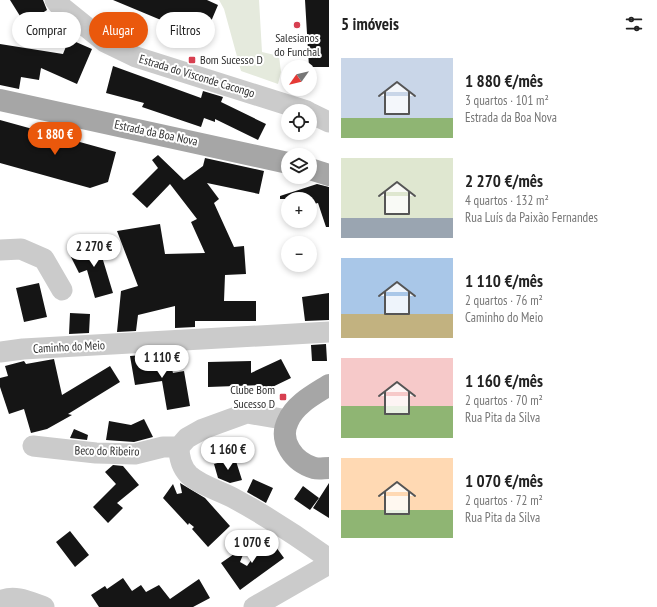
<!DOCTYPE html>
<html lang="pt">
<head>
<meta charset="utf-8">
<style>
	body { margin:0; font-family:"PT Sans Narrow",sans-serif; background:#f6f6f6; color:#222; height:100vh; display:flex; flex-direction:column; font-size:15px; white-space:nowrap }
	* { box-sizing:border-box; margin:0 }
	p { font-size:13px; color:#767676 }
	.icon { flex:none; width:22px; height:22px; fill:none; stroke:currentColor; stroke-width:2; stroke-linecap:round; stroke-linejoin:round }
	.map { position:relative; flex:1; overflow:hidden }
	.side { display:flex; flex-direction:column; background:#fff; width:328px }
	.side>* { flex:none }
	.hud { position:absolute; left:12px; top:12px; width:257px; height:36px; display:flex; gap:8px }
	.needle { width:26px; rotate:236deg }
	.controls { position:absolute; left:281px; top:60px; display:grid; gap:8px }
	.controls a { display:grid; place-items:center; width:36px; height:36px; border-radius:50%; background:#fff; box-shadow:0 2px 6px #0003; font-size:20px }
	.price { position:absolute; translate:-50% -34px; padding:0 9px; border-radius:14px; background:#fff; color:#222; font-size:13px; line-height:26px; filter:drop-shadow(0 1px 2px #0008) }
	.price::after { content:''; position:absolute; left:50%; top:24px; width:12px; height:9px; margin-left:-6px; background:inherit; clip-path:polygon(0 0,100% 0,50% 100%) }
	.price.active { background:#ea580c; color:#fff }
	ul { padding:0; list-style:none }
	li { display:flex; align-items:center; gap:12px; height:100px; padding:0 12px }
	li span { display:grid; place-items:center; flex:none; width:112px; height:80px; border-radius:0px; color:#555 }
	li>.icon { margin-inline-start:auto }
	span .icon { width:48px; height:48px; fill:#fffc; stroke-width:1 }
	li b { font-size:17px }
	h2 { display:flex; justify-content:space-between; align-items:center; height:48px; padding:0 12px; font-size:17px }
	.chip { padding:0 14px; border-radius:18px; background:#fff; box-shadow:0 2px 6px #0003; font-size:14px; line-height:36px }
	.chip.active { background:#ea580c; color:#fff }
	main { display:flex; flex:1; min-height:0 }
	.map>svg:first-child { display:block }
	.green { fill:#e5eadd }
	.building { fill:#151515 }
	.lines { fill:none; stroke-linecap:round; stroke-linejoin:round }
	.minor { stroke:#cbcbcb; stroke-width:21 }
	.major { stroke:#a6a6a6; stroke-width:22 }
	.poi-dot { fill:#d73f50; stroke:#fff; stroke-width:1.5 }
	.labels { text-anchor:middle; stroke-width:4; stroke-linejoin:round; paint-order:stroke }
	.poi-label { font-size:12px; fill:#2e2e2e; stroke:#fff }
	.street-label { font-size:12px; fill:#2e2e2e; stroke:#fff }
</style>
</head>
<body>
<main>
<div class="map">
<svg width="329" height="607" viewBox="0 0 329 607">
	<rect width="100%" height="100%" fill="#fff"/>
	<!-- green -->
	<path class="green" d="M219,0H259L262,52L279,56L281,72L278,84L241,71L224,9Z"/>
	<!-- building -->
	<path class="building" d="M10,0H43L47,10L25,24Z
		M113,0H207L218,5L204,38Z
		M305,0H329V67H309Z
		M69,39L92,49L77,84L41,68L39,80L21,77L19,89L0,85V44L63,54Z
		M113,66L201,98L203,91L223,97L221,102L266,124L258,140L215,119V122L204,118L201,127L142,107L144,103L106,93Z
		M0,120L116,152L108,182L90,188L0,163Z
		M158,155L184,180L203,166L205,158L264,171L259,194L207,183L219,199L214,203L234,247L244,246L246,274L225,275L224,301H256V321H195V327L175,328V306L138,315L136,331L117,332L121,291L138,286L117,231L160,224L165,254L205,253L191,222L197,219L170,184L147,208L132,194L158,168L152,160Z
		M317,184L329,187V227H326L318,203L310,205V199H280V196Z
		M96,237L113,293L95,298L87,270L79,273L71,257L83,250L81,245Z
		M39,283L47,317L24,322L16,288Z
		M329,293V320L305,321L302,297Z
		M70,313L90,314L89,333L69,334Z
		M326,344L327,361H312L311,345Z
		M156,354L157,360L169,358L173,373L184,371L190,406L167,410L162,381L135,385L130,356Z
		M54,359L62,395L110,366L120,382L68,414L72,415L47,429L31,433L24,409L9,414L0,387V378L8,376L5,366L24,361L26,364Z
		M281,359L291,378L264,391L261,385L208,387V362L251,361V373Z
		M144,419L153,437L134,442L106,440L109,421L131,425Z
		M74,429L88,435L87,440L70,438Z
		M235,458L242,480L230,483L218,478L214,464Z
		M113,465L123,466L139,485L117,503L123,508L108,523L93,507L116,484L105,472Z
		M253,479L273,488L266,503L247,492Z
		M180,483L205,498L230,526L208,547L192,529L194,527L189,523L188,525L163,498L173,484L177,494L182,493Z
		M329,483V518L313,508Z
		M303,486L319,498L310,510L294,499Z
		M70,531L89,555L75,567L56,542Z
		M268,536L284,558L240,590L221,563L247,545L240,562L247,566Z
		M123,578L132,591L141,585L146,592L159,585L170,599L199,579L210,598L193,607H99L91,595L105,586L107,589Z"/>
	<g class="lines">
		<!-- minor -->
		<path class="minor" d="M55,0L58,4L105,42L136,57L307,111
			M310,113L329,122
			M0,250L21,249L44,259L62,290
			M0,352L23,349L329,332
			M288,420L247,413L203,429L187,438L179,447C179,458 181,467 189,475C201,486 221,491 235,499C268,517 299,537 329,559
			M33,446L96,453L135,454L163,447H179
			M0,601C15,594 30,602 44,607
			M254,607L329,564"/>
		<!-- major -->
		<path class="major" d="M0,100L288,163
			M310,169L329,175
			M329,385C315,394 295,404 288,421C278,441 294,462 314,468C318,469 324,468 329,468"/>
	</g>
	<!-- markers -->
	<g class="poi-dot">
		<circle cx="297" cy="25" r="4"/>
		<rect x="188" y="56" width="8" height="8" rx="2"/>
		<rect x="279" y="393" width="8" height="8" rx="2"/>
	</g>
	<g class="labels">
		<!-- poi labels -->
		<g class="poi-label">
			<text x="297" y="42">Salesianos<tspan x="297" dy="14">do Funchal</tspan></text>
			<text x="200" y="64" text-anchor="start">Bom Sucesso D</text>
			<text x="275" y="394" text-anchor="end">Clube Bom<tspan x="275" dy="14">Sucesso D</tspan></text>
		</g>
		<!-- street labels -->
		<g class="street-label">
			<text transform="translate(197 76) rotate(17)" y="4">Estrada do Visconde Cacongo</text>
			<text transform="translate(156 133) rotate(12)" y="4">Estrada da Boa Nova</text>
			<text transform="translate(69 347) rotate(-3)" y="4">Caminho do Meio</text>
			<text transform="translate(107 451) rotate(1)" y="4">Beco do Ribeiro</text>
		</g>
	</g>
</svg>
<div class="controls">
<a><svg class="needle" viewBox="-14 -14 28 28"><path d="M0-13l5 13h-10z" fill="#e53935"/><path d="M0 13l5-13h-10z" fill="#767676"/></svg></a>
<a><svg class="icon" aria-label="locate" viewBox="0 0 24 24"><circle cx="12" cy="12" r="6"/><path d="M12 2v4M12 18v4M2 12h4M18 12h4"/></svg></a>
<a><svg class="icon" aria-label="layers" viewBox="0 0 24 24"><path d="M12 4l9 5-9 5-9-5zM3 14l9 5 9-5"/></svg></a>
<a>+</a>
<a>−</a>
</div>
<b class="price active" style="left:55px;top:156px">1 880 €</b>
<b class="price" style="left:94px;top:268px">2 270 €</b>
<b class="price" style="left:162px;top:379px">1 110 €</b>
<b class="price" style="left:228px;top:471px">1 160 €</b>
<b class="price" style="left:252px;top:564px">1 070 €</b>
<div class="hud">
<a class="chip">Comprar</a>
<a class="chip active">Alugar</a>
<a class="chip">Filtros</a>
</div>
</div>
<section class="side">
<h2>5 imóveis<svg class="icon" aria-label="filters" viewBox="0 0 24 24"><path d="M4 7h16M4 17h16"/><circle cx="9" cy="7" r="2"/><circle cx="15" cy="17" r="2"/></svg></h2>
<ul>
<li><span style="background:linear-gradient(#c9d6e8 75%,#8fb573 0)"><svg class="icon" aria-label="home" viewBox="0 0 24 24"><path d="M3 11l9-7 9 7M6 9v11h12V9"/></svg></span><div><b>1 880 €/mês</b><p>3 quartos · 101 m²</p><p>Estrada da Boa Nova</p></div></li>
<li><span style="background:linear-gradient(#dfe7d0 75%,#9aa5b1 0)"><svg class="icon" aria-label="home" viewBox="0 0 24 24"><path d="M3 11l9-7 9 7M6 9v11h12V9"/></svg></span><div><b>2 270 €/mês</b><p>4 quartos · 132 m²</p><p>Rua Luís da Paixão Fernandes</p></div></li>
<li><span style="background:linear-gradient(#a9c7e8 70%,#c2b280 0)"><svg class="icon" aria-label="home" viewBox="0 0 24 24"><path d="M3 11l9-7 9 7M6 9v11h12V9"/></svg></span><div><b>1 110 €/mês</b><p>2 quartos · 76 m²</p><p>Caminho do Meio</p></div></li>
<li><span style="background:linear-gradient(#f6c9c9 60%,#8fb573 0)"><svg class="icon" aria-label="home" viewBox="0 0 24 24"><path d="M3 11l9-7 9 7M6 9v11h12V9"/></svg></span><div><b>1 160 €/mês</b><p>2 quartos · 70 m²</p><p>Rua Pita da Silva</p></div></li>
<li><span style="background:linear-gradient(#ffd9b3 65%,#8fb573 0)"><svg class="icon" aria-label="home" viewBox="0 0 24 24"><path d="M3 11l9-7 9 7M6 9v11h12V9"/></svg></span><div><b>1 070 €/mês</b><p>2 quartos · 72 m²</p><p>Rua Pita da Silva</p></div></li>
</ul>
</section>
</main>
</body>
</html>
